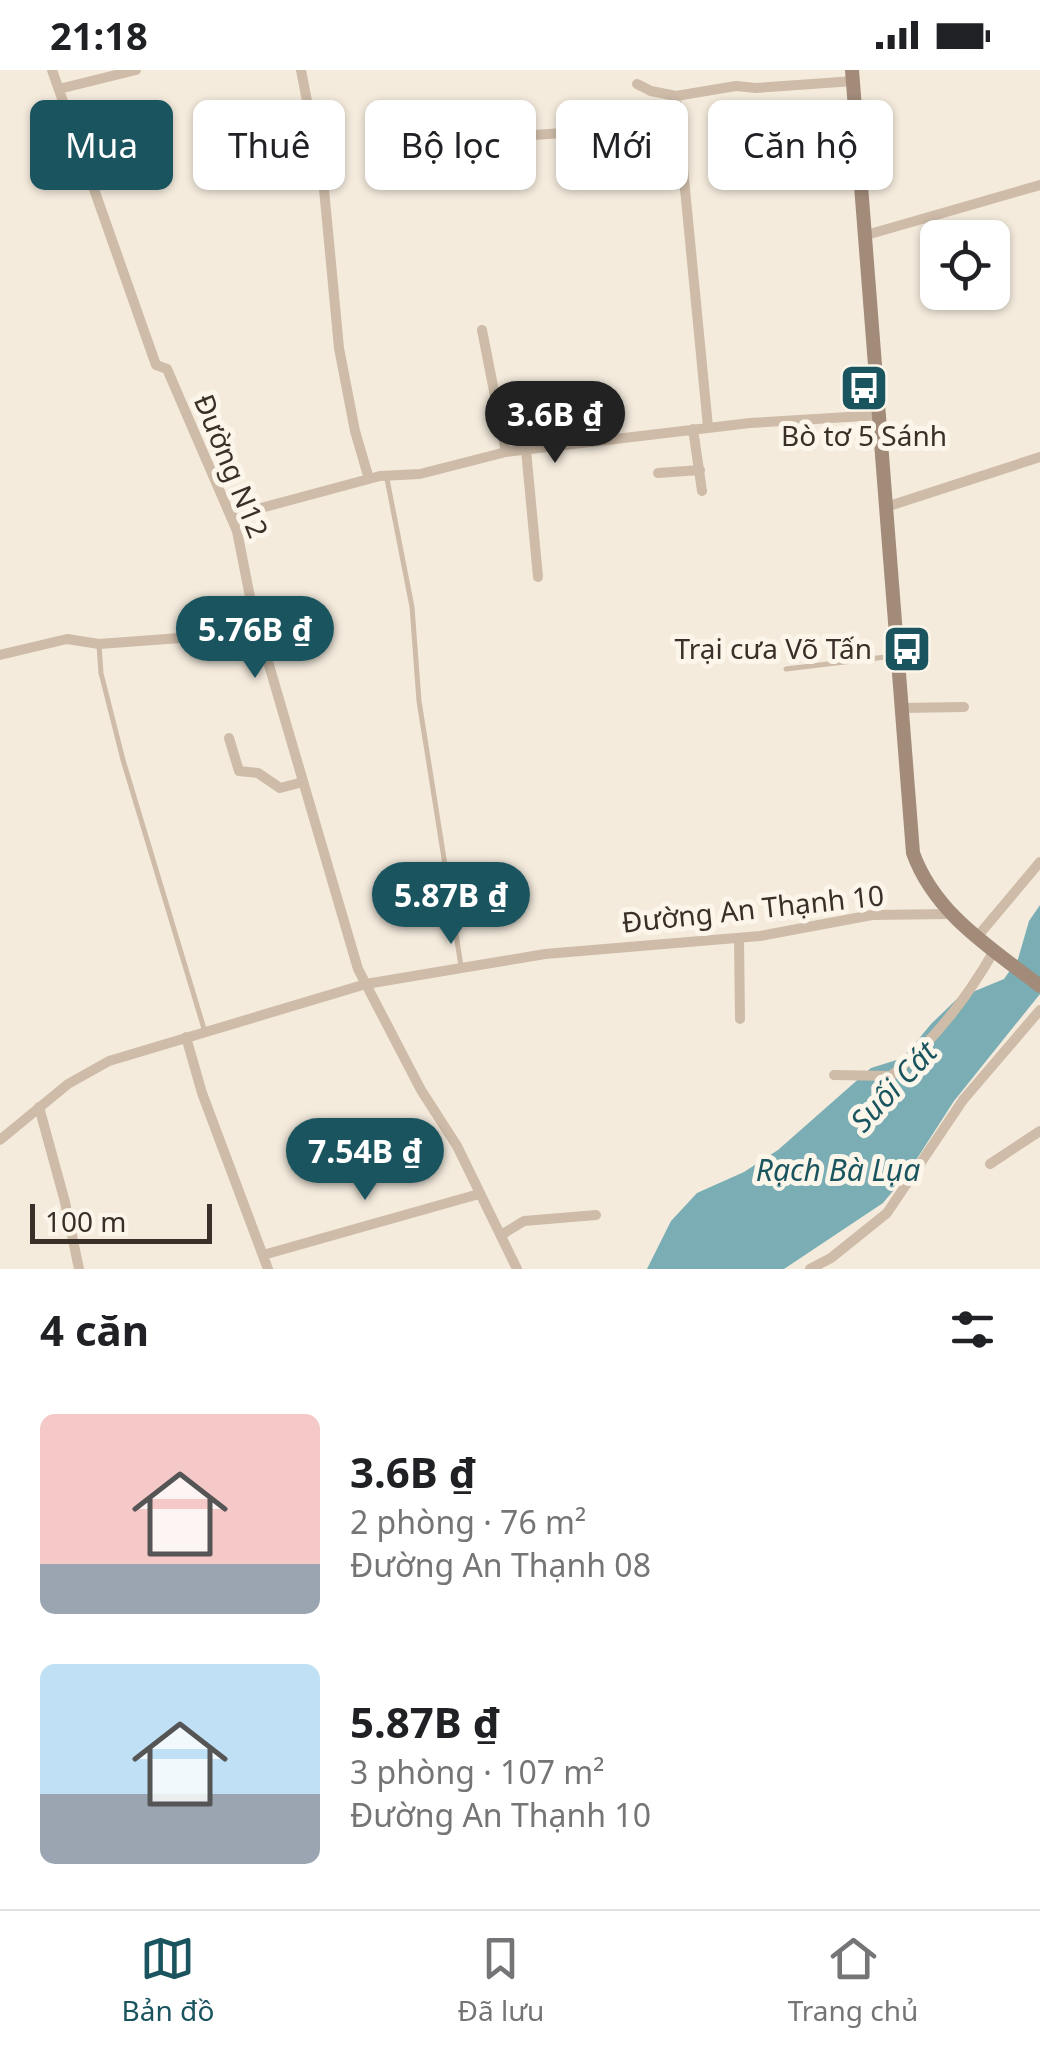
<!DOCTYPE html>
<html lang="vi">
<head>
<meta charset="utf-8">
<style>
	body { margin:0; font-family:"Noto Sans",sans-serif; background:#f6f6f6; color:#202124; height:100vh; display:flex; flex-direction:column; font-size:38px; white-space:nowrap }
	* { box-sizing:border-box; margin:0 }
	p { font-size:32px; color:#757577 }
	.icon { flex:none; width:55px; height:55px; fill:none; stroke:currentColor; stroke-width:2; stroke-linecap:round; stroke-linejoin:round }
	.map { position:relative; height:1199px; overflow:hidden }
	.panel { display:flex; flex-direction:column; background:#fff; flex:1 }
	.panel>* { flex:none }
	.banner { position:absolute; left:30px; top:30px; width:980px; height:90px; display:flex; gap:20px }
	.tools { position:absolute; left:920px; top:150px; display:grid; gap:20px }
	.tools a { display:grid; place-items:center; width:90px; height:90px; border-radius:15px; background:#fff; box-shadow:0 2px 8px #0004; font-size:50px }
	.scale { position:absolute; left:30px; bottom:25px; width:182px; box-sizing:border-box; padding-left:10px; border:5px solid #3a2f29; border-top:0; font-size:28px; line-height:35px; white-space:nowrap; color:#3a2f29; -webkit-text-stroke:8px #fbf5ea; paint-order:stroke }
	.price { position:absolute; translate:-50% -85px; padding:0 22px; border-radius:35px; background:#1a555f; color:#fff; font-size:32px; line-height:65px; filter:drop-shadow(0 2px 5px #0008) }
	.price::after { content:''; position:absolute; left:50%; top:60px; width:30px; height:22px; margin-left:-15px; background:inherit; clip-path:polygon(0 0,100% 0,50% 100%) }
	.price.active { background:#222; color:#fff }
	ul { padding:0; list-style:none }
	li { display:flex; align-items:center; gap:30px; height:250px; padding:0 40px }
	li span { display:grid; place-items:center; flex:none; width:280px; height:200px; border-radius:15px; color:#555 }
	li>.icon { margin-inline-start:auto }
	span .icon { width:120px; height:120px; fill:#fffc; stroke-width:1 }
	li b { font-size:42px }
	h2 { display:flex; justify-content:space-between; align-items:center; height:120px; padding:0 40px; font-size:42px }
	.tag { padding:0 35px; border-radius:15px; background:#fff; box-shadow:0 2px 8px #0004; font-size:35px; line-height:90px }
	.tag.active { background:#1a555f; color:#fff }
	.status { display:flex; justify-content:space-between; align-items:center; height:70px; padding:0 50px; background:#fff; direction:ltr }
	.status svg { height:28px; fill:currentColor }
	.tabs { display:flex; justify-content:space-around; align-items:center; height:140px; border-top:2px solid #e0e0e0; background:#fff; font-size:28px; color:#757577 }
	.tabs a { display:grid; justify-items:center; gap:5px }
	.tabs .active { color:#1a555f }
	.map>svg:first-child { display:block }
	.water { fill:#7aadb4 }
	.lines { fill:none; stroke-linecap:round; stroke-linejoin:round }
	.service { stroke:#cebca8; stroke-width:5 }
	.minor { stroke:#cebca8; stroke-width:10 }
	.secondary { stroke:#a28b79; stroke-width:14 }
	.labels { text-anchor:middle; stroke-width:10; stroke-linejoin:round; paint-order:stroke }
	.poi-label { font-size:28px; fill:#3a2f29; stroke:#fbf5ea }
	.street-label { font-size:28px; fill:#3a2f29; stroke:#fbf5ea }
	.water-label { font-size:30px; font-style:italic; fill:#1a555f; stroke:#fbf5ea }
</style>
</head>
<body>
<div class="status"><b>21:18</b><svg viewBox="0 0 49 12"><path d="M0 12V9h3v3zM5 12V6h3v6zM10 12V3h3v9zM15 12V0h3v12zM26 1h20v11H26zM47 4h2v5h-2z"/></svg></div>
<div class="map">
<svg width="1040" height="1199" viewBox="0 0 1040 1199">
	<rect width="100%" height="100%" fill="#f4ebdd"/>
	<!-- water -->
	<path class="water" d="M1040,835V924L954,1031L907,1104L883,1133L784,1199H647L671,1151L697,1123L744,1102L778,1080L871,998L903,988L931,954L958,928L1004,909L1018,889L1029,851Z"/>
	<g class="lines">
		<!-- service -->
		<path class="service" d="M387,409L412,537L419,631L461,896
			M99,575L101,603L123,690L205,962
			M786,599L894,586"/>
		<!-- minor -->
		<path class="minor" d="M52,0L156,295L167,299L237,461L252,537L358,899L421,1020L457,1076L517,1199
			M301,0L324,119L339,278L355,361L369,409
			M637,14L651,21L676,26L736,16L756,18L854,11
			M59,19L136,0
			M676,26L708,357
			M519,66L679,55
			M863,166L1040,115
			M482,260L506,382
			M693,359L702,421
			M526,380L538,507
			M658,403L700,400
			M886,437L1040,387
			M231,446L380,406L420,404L506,382L750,353L881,345
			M0,585L67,569L99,574L261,562
			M901,638L964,637
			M229,668L239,701L258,703L280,718L303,712
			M977,867L1040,792
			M739,868L740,949
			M186,967L202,1023L268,1199
			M834,1005L891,1006C933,972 967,928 994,881
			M39,1037L65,1132L79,1199
			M0,1070L68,1014L109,991L366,914L545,884L760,866L872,845L951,844
			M990,1094L1040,1061
			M501,1165L524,1151L596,1145
			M263,1185L479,1124
			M810,1199L831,1188L887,1143L963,1030L1040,940"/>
		<!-- secondary -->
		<path class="secondary" d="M852,0L913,783C935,844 991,878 1040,916"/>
	</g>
	<!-- icons -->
	<defs>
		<g id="bus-square" transform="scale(2.5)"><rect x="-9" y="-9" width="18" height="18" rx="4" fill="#1a555f" stroke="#fbf5ea"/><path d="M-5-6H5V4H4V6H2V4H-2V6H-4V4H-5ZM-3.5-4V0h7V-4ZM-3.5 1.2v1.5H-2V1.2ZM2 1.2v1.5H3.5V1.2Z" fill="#fff"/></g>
	</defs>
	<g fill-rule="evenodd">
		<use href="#bus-square" x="864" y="318"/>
		<use href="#bus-square" x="907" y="579"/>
	</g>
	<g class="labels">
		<!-- poi labels -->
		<g class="poi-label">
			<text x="864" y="376">Bò tơ 5 Sánh</text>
			<text x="872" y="589" text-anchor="end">Trại cưa Võ Tấn</text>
		</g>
		<!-- street labels -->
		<g class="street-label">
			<text transform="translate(231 396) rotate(68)" y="10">Đường N12</text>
			<text transform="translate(753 839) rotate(-6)" y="10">Đường An Thạnh 10</text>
		</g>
		<!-- water labels -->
		<g class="water-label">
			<text transform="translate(894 1017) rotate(-47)" y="10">Suối Cát</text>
			<text x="838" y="1111">Rạch Bà Lụa</text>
		</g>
	</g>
</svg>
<div class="tools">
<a><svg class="icon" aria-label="locate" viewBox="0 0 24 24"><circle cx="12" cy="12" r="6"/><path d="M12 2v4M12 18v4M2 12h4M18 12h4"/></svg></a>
</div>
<div class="scale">100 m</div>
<b class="price active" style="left:555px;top:396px">3.6B ₫</b>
<b class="price" style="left:255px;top:611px">5.76B ₫</b>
<b class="price" style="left:451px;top:877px">5.87B ₫</b>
<b class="price" style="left:365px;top:1133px">7.54B ₫</b>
<div class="banner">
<a class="tag active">Mua</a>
<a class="tag">Thuê</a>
<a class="tag">Bộ lọc</a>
<a class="tag">Mới</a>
<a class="tag">Căn hộ</a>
</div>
</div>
<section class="panel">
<h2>4 căn<svg class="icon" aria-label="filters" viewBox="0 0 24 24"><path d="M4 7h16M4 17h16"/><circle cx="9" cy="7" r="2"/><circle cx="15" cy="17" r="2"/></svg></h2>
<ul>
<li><span style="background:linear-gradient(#f6c9c9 75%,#9aa5b1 0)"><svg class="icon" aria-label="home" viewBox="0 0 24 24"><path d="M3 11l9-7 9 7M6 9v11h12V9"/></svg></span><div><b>3.6B ₫</b><p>2 phòng · 76 m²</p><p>Đường An Thạnh 08</p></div></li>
<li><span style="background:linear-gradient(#bfe0f5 65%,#9aa5b1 0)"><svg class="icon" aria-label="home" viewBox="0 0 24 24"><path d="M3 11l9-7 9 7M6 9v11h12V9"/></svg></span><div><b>5.87B ₫</b><p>3 phòng · 107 m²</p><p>Đường An Thạnh 10</p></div></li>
</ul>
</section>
<nav class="tabs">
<a class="active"><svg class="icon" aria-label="map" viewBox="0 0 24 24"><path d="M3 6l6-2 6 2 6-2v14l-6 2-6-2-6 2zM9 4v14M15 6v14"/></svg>Bản đồ</a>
<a><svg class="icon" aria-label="saved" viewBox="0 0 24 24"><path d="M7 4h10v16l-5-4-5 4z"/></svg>Đã lưu</a>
<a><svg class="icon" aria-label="home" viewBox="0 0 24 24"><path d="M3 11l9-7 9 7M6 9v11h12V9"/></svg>Trang chủ</a>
</nav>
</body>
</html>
